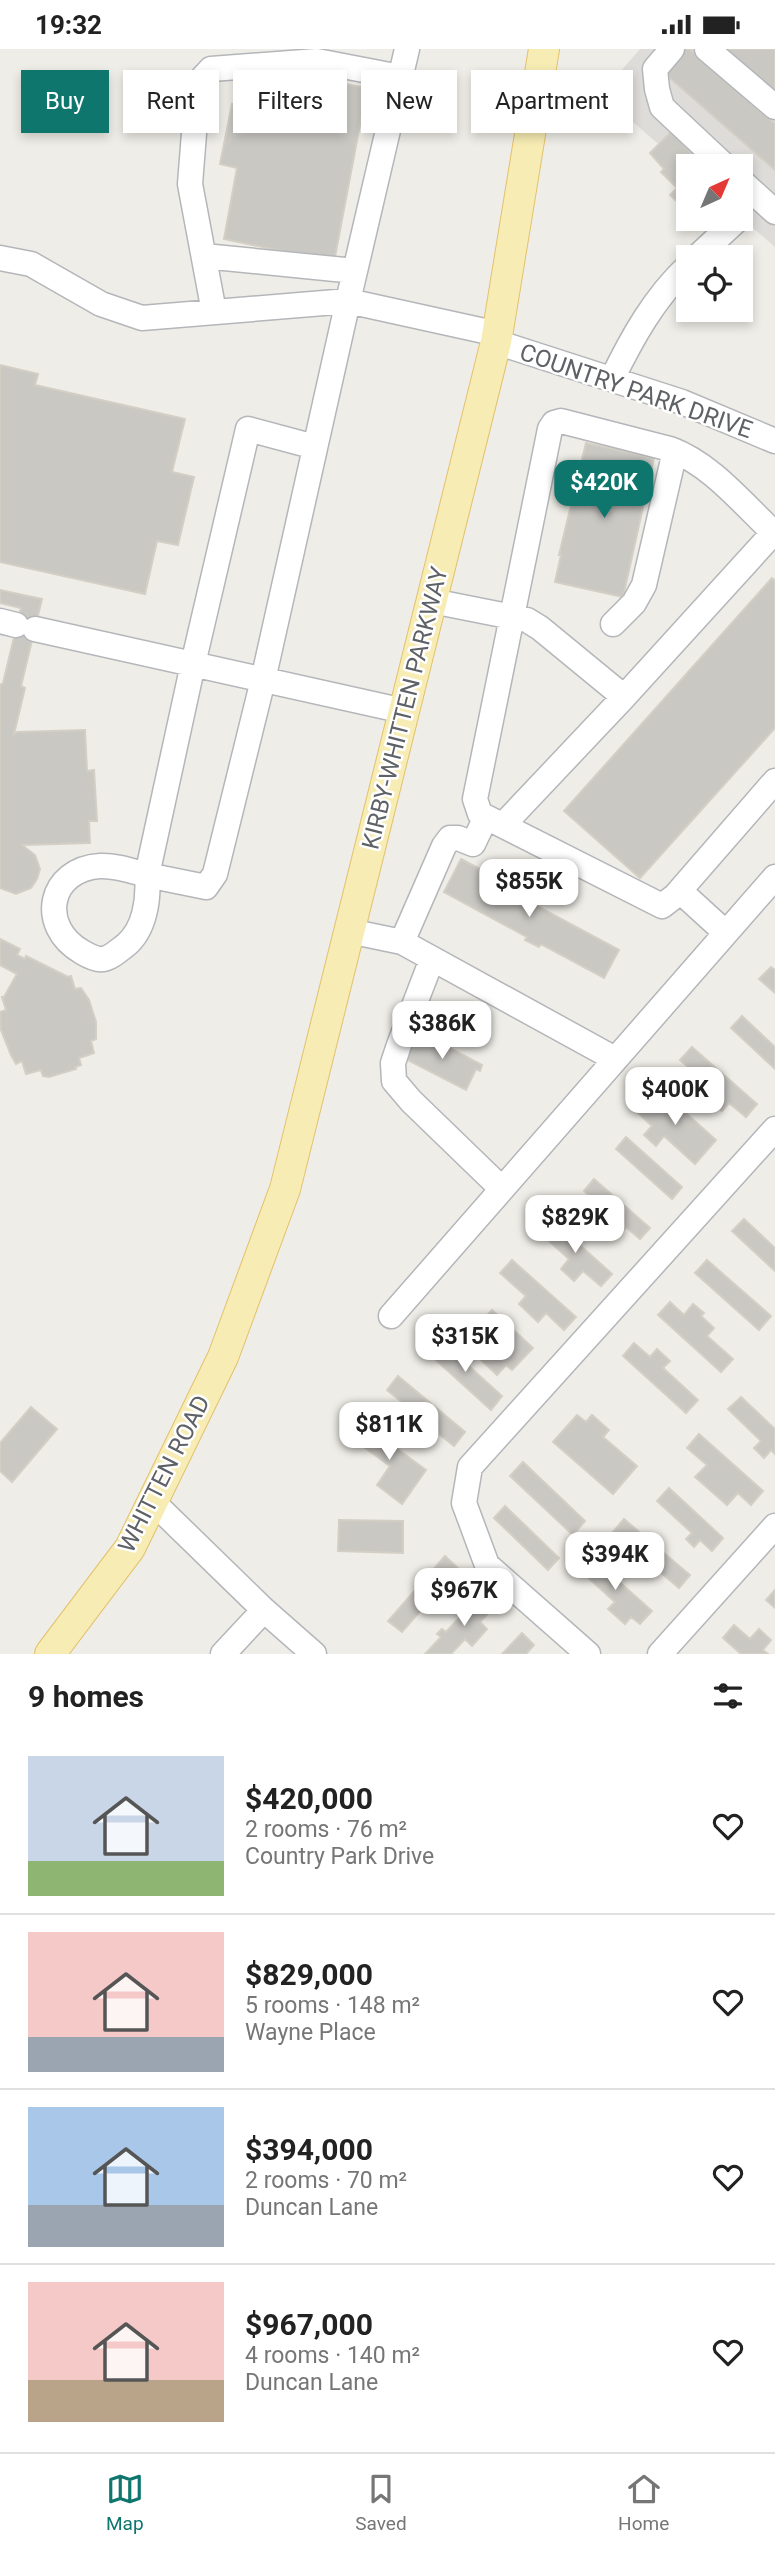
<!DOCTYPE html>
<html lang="en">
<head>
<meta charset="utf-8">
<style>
	body { margin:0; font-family:Roboto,sans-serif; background:#f6f6f6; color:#222; height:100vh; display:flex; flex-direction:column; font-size:26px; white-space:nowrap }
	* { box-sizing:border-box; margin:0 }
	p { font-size:23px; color:#767676 }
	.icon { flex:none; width:38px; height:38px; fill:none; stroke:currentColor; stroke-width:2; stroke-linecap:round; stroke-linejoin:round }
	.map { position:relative; height:1605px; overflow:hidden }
	.panel { display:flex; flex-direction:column; background:#fff; flex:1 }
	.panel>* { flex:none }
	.banner { position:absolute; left:21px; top:21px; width:733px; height:63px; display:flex; gap:14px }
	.needle { width:46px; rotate:44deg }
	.controls { position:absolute; left:676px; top:105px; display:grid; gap:14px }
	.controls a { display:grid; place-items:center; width:77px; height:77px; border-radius:0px; background:#fff; box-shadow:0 4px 10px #0003; font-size:35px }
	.price { position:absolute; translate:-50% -60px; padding:0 16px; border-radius:14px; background:#fff; color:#222; font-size:23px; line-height:46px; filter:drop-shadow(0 2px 4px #0008) }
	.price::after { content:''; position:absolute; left:50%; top:42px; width:21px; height:16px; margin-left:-10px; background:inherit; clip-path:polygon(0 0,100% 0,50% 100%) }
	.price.on { background:#0f766e; color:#fff }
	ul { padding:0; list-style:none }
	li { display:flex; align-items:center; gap:21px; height:175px; padding:0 28px }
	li+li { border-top:2px solid #e0e0e0 }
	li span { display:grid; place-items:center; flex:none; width:196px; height:140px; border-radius:0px; color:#555 }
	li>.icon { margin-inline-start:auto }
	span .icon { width:84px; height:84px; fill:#fffc; stroke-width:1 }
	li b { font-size:30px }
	h2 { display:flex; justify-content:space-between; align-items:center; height:84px; padding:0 28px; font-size:30px }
	.chip { padding:0 24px; border-radius:0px; background:#fff; box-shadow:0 4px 10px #0003; font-size:24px; line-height:63px }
	.chip.on { background:#0f766e; color:#fff }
	.status { display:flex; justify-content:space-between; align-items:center; height:49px; padding:0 35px; background:#fff; direction:ltr }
	.status svg { height:19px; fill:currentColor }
	.tabs { display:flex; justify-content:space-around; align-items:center; height:98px; border-top:2px solid #e0e0e0; background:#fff; font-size:19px; color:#767676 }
	.tabs a { display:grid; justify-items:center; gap:4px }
	.tabs .on { color:#0f766e }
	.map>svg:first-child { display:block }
	.industrial { fill:#dedcd9 }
	.building { fill:#cac8c3; stroke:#d3cfc5; stroke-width:2 }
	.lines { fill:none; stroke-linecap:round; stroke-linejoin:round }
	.minor-casing { stroke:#b4b6ba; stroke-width:27 }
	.major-casing { stroke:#e3c16b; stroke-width:32 }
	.minor { stroke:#fff; stroke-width:24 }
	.major { stroke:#f7ecb3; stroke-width:30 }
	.labels { text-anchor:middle; stroke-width:5; stroke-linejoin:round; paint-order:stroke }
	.street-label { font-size:24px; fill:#5e6165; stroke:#fff }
</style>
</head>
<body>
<div class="status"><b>19:32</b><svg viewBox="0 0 49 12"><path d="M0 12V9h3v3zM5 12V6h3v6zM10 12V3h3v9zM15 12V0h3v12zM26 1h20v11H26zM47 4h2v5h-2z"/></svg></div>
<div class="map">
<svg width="775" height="1605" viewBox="0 0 775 1605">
	<rect width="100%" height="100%" fill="#efede7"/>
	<!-- industrial -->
	<path class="industrial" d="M640,0H775V198L740,168V117H688V121L601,45Z"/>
	<!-- building -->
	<path class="building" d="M683,0H690L775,75V121L663,23Z
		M725,0H775V44Z
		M284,23L367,39L334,213L224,190L237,119L220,115L232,55L276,64Z
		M671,83L704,117H688V163L670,146L678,138H676L661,123L664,120L650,104Z
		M0,316L38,325L35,336L185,370L172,423L194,428L178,496L157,492L145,545L0,513Z
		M586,394L654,409L623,548L555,533L561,506H559Z
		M772,529L775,532V679L640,829L564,762Z
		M0,541L42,550L21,637L25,639L14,685L17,683L85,681L87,722L94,721L97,772H89L90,794L22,796L35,806L40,820L37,830L31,839L16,845L0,839V636L3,634L21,559L0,554Z
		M461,810L502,832L500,837L619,901L604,929L541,895L539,898L525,891L527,888L444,843Z
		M0,890L20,900L17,906L25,910L26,907L68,928L71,927L75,940L81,939L89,951L96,973V990L91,992L94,1004L79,1009L81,1016L75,1018L76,1020L49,1028L43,1027L41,1021L26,1025L22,1012L16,1015L11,1006L1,981L0,963L6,961L2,948H4L17,925L0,916Z
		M771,918L775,921V944L759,930Z
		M742,967L775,998V1020L731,979Z
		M417,982L482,1016L480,1022L476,1020L466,1041L404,1009Z
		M692,998L757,1055L746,1068L729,1054L722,1062L708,1050L715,1042L680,1011Z
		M658,1039L716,1091L695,1115L664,1087L656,1097L644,1086L652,1077L637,1063Z
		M626,1088L682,1138L672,1150L616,1100Z
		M594,1130L650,1179L640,1190L626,1178L616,1189L604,1178L613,1167L584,1142Z
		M744,1170L775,1199V1222L732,1182Z
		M552,1171L612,1225L601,1237L583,1222L574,1232L561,1220L569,1210L540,1184Z
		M512,1211L576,1268L564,1281L546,1264L538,1273L519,1255L526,1247L500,1224Z
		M707,1211L771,1267L759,1281L695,1224Z
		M670,1253L684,1266L693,1255L704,1264L701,1267L714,1279L707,1287L733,1310L721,1323L658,1266Z
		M492,1261L533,1299L512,1321L506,1316L497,1326L479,1309L487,1299L471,1284Z
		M439,1290L502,1347L491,1361L427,1303Z
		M634,1294L650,1308L657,1300L670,1312L663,1319L698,1351L686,1364L623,1307Z
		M398,1327L465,1383L454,1397L429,1377L420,1387L410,1378L419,1367L387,1341Z
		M741,1348L775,1380V1405L771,1401L764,1409L754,1399L761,1392L728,1360Z
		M31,1358L57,1380L12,1433L0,1422V1394Z
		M577,1366L586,1373L592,1366L609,1381L603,1388L637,1417L613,1445L553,1393Z
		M357,1371L365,1377L368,1373L379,1382L377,1385L426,1421L402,1455L377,1436L390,1417L346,1385Z
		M699,1385L763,1442L751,1456L738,1444L727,1456L695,1428L707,1416L687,1399Z
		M523,1413L585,1472L573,1486L510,1427Z
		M669,1439L723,1489L712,1502L700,1491L694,1498L686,1490L692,1484L657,1452Z
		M505,1457L559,1509L548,1521L494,1469Z
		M624,1470L690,1526L679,1539L613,1483Z
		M339,1471L403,1472V1504L338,1502Z
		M588,1505L652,1562L640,1575L631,1568L625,1575L608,1560L615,1553L576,1518Z
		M445,1507L458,1519L402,1583L388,1572Z
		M775,1541V1559L766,1551Z
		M483,1543L496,1556L480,1573L487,1580L472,1597L465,1590L451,1605H425L441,1588L437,1585L442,1580L446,1583Z
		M734,1576L750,1590L759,1580L771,1591L763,1601L768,1605H741L723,1589Z
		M522,1584L534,1596L526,1605H502Z"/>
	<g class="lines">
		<!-- minor casing -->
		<g class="minor-casing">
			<path id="minor" d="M672,0L655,20L657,40L662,58L725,117
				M707,0L775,58
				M740,131L775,163
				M204,207L355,222
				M697,208L738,170
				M0,209L31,215L101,255L142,269L348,252L407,0
				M214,263L190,135L198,34L211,20L317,12L400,28
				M496,293L682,353L775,392
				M612,330C632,289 654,249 688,217
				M315,398L248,380L193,615L147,826C132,822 115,816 100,817C49,820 37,877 82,903C87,906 97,911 103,910C111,909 119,901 126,896C145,880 149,850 147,826L206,838L215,825L263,631L348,252L498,285
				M774,484C742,454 711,415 670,400L561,372L554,374L550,380L475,750L480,765L662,857L675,847L775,732
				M432,552L527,571L540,579L624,648L775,482
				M0,572L16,576
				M613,575L634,554L644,536L675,402
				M35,580L404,662
				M503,776L624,648
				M680,842L726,884
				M349,882L402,893L444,797L450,789H458L473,795L486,768
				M402,893L615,1010
				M432,910L399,996L393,1014L394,1032L411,1052L502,1140
				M391,1267L775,828
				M153,1453L264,1561L314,1605
				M223,1605L264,1561
				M588,1605L487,1516L464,1454L470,1418L775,1080
				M660,1605L775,1477"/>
		</g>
		<!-- major casing -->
		<g class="major-casing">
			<path id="major" d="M50,1605L130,1499L223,1308L285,1140L496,293L544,0"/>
		</g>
		<!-- minor -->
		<use href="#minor" class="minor"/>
		<!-- major -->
		<use href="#major" class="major"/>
	</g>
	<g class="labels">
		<!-- street labels -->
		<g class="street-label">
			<text transform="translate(636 342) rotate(19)" y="8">COUNTRY PARK DRIVE</text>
			<text transform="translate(405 659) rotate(-76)" y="8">KIRBY-WHITTEN PARKWAY</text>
			<text transform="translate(164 1425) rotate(-63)" y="8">WHITTEN ROAD</text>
		</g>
	</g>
</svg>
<div class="controls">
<a><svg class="needle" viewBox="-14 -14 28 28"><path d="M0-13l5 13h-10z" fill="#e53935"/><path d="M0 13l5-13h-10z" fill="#767676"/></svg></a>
<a><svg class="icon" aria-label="locate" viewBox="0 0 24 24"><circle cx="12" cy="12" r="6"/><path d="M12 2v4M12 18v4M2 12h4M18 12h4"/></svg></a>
</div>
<b class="price on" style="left:604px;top:471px">$420K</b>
<b class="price" style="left:529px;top:870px">$855K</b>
<b class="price" style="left:442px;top:1012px">$386K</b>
<b class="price" style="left:675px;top:1078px">$400K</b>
<b class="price" style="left:575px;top:1206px">$829K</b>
<b class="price" style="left:465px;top:1325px">$315K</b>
<b class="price" style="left:389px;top:1413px">$811K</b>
<b class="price" style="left:615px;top:1543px">$394K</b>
<b class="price" style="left:464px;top:1579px">$967K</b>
<div class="banner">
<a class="chip on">Buy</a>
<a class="chip">Rent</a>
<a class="chip">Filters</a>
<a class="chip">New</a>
<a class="chip">Apartment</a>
</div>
</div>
<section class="panel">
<h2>9 homes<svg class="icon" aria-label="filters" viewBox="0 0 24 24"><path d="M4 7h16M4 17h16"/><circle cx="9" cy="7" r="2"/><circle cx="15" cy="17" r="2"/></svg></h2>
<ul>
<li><span style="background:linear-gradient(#c9d6e8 75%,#8fb573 0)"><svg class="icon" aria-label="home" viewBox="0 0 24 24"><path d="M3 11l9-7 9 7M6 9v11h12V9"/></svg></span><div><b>$420,000</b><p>2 rooms · 76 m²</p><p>Country Park Drive</p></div><svg class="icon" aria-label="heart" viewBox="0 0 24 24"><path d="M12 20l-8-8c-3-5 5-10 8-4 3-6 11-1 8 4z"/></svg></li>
<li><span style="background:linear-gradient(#f6c9c9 75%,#9aa5b1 0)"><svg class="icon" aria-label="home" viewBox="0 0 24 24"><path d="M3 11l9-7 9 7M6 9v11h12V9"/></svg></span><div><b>$829,000</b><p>5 rooms · 148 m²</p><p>Wayne Place</p></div><svg class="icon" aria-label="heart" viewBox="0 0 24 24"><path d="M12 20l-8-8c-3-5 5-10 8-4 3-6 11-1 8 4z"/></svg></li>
<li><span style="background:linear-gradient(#a9c7e8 70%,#9aa5b1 0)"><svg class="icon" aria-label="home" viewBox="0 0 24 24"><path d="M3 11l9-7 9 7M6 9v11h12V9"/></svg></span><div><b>$394,000</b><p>2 rooms · 70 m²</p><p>Duncan Lane</p></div><svg class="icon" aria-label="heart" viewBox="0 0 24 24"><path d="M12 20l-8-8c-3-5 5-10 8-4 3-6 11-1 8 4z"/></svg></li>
<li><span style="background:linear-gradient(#f6c9c9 70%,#b9a48a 0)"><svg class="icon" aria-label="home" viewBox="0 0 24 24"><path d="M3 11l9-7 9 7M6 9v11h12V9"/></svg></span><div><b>$967,000</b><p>4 rooms · 140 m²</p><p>Duncan Lane</p></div><svg class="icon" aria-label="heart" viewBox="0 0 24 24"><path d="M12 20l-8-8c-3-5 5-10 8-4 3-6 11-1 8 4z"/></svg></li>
</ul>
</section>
<nav class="tabs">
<a class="on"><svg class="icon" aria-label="map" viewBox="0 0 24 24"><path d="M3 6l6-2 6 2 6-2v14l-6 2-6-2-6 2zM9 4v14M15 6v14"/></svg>Map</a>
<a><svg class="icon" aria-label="saved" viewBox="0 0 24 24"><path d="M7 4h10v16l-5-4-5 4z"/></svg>Saved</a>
<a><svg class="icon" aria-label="home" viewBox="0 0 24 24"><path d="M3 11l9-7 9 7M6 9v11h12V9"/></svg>Home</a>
</nav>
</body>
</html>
